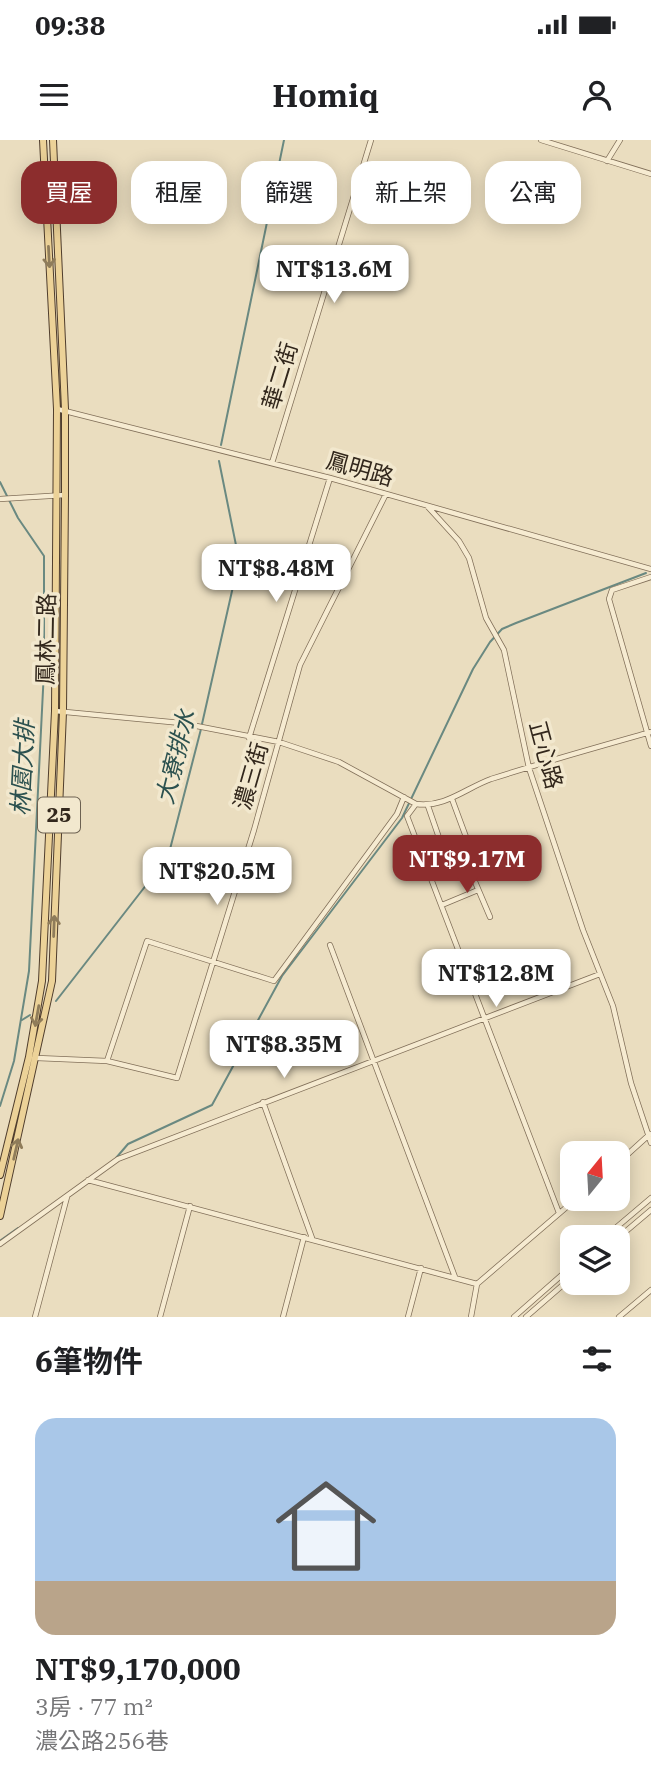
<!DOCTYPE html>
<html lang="zh-TW">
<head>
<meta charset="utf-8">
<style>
	body { margin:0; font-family:"IBM Plex Serif","Noto Sans TC",serif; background:#f2f2f2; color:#202124; height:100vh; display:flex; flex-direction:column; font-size:26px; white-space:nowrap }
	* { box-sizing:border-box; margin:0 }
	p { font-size:23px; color:#757577 }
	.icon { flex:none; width:38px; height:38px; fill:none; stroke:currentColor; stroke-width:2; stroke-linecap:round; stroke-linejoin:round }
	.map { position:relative; height:1177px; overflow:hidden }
	.side { display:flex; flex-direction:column; background:#fff; flex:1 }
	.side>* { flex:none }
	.hud { position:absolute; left:21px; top:21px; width:609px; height:63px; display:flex; gap:14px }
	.needle { width:46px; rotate:18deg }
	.fabs { position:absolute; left:560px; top:1001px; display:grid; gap:14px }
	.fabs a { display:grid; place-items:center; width:70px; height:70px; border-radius:14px; background:#fff; box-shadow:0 4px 18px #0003; font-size:35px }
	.price { position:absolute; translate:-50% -60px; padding:0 16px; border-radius:14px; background:#fff; color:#222; font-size:23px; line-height:46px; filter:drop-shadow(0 2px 4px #0008) }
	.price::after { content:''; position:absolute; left:50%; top:42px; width:21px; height:16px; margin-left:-10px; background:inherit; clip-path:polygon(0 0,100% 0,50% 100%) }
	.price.on { background:#8c2d2d; color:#fff }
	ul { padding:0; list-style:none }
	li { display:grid; align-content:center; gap:14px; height:371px; padding:0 35px }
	li span { display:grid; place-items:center; height:217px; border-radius:21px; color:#555 }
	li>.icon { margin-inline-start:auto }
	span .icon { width:126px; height:126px; fill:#fffc; stroke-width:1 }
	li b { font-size:30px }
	h2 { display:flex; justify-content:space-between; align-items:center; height:84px; padding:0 35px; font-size:30px }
	.chip { padding:0 24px; border-radius:21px; background:#fff; box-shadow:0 4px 18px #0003; font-size:24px; line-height:63px }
	.chip.on { background:#8c2d2d; color:#fff }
	.status { display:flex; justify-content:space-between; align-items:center; height:49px; padding:0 35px; background:#fff; direction:ltr }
	.status svg { height:19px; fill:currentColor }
	header { display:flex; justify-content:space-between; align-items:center; height:91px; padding:0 35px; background:#fff; font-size:32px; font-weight:800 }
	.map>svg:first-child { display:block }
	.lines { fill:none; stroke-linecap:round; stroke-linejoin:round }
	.stream { stroke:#6a8981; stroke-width:2 }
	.minor-casing { stroke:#816f59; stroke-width:6 }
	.major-casing { stroke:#4f3d2d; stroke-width:8 }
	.minor { stroke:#f6ebd1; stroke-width:4.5 }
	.major { stroke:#ecd298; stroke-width:6 }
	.oneway { stroke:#8f7c5a }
	.labels { text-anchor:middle; stroke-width:7; stroke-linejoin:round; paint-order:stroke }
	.shield { fill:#f2e8ce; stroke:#6c6151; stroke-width:2 }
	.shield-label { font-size:21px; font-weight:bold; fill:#32271c }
	.street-label { font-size:23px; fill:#32271c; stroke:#f2e8ce }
	.water-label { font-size:24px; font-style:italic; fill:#2c514f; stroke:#f2e8ce }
</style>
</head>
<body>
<div class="status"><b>09:38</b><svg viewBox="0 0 49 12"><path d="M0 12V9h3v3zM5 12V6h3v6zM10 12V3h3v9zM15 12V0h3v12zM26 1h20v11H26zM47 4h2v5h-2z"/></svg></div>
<header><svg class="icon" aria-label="menu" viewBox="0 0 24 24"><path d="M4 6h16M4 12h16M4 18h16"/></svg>Homiq<svg class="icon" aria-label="person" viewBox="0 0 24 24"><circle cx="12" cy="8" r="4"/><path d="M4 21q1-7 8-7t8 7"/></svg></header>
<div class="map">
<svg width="651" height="1177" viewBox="0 0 651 1177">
	<rect width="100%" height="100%" fill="#eaddbf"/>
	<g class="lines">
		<!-- stream -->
		<path class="stream" d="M221,305L284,0
			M0,342L18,378L44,416V530L29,831L14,921L0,966
			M202,584L239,420L219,321
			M56,861L168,717L201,589
			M22,880L30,875
			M116,1018L128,1004L212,965L282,836L402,678L473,529L490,502L502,489L516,483L646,433
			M1,1100L18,1088"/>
		<!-- minor casing -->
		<g class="minor-casing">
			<path id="minor" d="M541,0L651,34
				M607,21L620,0
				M57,269L330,338L651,429
				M272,323L371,0
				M0,359L65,355
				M428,367L459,401L469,418L486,478L504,510L529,628L583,790L613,866L631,943L651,1003
				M651,437L612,450L609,459L651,606
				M55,571L181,583L279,602L339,622L416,664C445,668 466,648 491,639C544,622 598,607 651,592
				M249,598L330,338
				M452,659L469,705
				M416,664L407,676L559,1073
				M428,666L445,715
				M467,723L490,777
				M442,765L478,750
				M330,805L455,1137
				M37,918L107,921L147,801L274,841L397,674L404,657
				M107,921L177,938L254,690L300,525L386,354
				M263,962L312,1098
				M618,1023L650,994
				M88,1040L477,1144
				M605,1097L651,1058
				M618,1098L651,1070
				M0,1104L118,1019L600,834
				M35,1177L67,1057
				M160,1177L190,1066
				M283,1177L304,1097
				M408,1177L421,1128
				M471,1177L477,1144L576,1059
				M514,1177L572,1126
				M526,1177L572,1137
				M619,1177L651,1150"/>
		</g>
		<!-- major casing -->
		<g class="major-casing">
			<path id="major" d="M0,1035L29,917L42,841L55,571L57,269L43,0
				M0,1076L52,841L63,572L65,355V269L53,0"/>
		</g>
		<!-- minor -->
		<use href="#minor" class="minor"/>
		<!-- major -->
		<use href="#major" class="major"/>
	</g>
	<!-- one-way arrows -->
	<defs><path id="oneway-shaft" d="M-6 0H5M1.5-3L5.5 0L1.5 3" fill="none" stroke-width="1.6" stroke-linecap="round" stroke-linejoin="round" transform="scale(1.75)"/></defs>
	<g class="oneway">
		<use href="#oneway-shaft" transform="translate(49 117) rotate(87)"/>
		<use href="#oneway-shaft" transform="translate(54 786) rotate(-88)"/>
		<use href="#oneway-shaft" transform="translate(37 876) rotate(100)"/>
		<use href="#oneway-shaft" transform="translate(16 1009) rotate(-77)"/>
	</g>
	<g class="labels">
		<!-- shield labels -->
		<rect class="shield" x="38" y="657.5" width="42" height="35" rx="5"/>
		<g class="shield-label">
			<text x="59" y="682">25</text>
		</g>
		<!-- street labels -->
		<g class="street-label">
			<text transform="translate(280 236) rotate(-73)" y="8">華二街</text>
			<text transform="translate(360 329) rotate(16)" y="8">鳳明路</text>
			<text transform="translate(46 499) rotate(-89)" y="8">鳳林二路</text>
			<text transform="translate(546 615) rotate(75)" y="8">正心路</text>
			<text transform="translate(251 636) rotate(-74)" y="8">濃三街</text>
		</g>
		<!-- water labels -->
		<g class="water-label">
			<text transform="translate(176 617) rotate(-76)" y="8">大寮排水</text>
			<text transform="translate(23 628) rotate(-87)" y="8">林園大排</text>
		</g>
	</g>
</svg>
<div class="fabs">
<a><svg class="needle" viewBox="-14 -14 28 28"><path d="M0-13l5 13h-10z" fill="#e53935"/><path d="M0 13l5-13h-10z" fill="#757577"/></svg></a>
<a><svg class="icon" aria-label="layers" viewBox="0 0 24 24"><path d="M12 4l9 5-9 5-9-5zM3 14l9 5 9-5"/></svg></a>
</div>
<b class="price" style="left:334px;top:165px">NT$13.6M</b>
<b class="price" style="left:276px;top:464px">NT$8.48M</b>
<b class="price on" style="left:467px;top:755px">NT$9.17M</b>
<b class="price" style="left:217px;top:767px">NT$20.5M</b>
<b class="price" style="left:496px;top:869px">NT$12.8M</b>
<b class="price" style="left:284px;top:940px">NT$8.35M</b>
<div class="hud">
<a class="chip on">買屋</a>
<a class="chip">租屋</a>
<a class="chip">篩選</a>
<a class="chip">新上架</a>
<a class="chip">公寓</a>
</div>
</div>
<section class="side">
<h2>6筆物件<svg class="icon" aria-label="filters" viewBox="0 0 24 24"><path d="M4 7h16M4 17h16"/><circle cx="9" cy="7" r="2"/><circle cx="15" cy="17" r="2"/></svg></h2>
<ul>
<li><span style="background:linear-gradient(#a9c7e8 75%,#b9a48a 0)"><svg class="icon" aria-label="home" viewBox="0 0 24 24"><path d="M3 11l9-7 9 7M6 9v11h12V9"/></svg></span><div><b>NT$9,170,000</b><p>3房 · 77 m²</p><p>濃公路256巷</p></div></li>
</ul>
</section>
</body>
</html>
